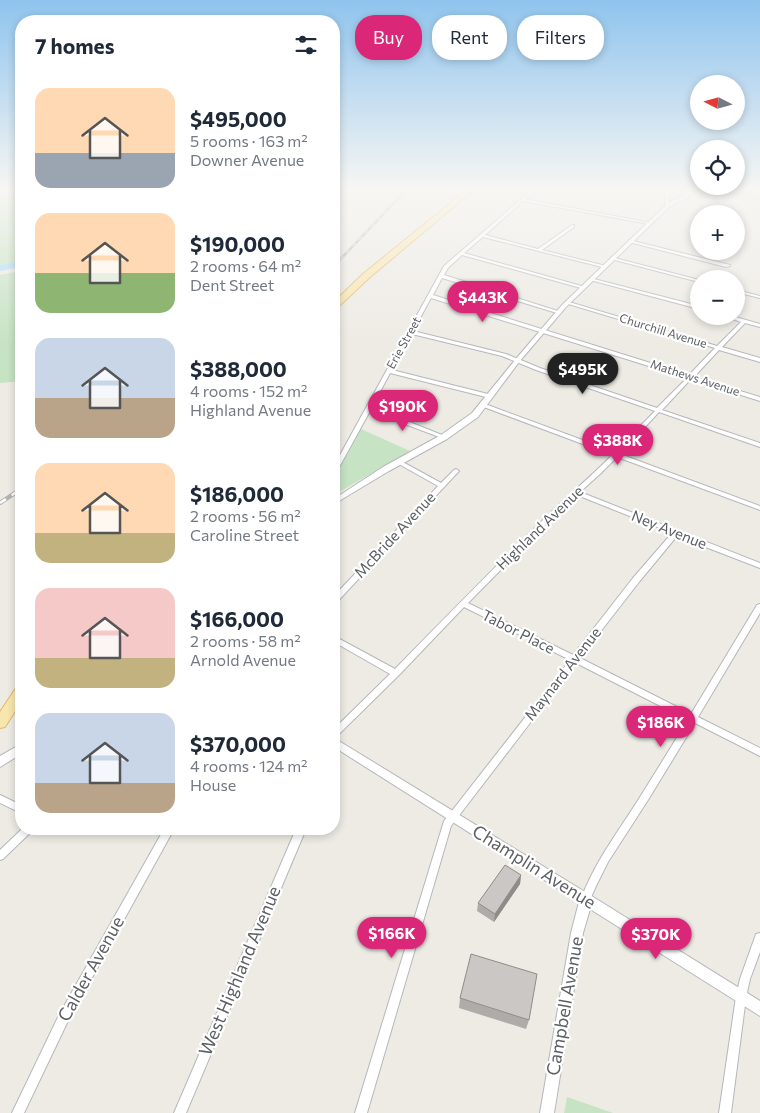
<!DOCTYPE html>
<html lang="en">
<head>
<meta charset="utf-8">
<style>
	body { margin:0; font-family:Commissioner,sans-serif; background:#f6f6f7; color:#1f2937; height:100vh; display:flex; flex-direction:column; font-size:19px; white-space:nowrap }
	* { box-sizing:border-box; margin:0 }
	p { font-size:16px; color:#747a83 }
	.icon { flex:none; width:28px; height:28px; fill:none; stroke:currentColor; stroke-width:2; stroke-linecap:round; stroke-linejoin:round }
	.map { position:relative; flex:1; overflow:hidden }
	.panel { position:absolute; left:15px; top:15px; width:325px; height:820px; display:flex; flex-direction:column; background:#fff; border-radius:20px; box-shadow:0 2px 8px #0003 }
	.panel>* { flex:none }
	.banner { position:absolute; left:355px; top:15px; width:330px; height:45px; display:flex; gap:10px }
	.needle { width:32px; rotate:276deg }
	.fabs { position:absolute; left:690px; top:75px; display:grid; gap:10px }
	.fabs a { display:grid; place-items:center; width:55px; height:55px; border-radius:50%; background:#fff; box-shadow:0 2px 8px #0003; font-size:25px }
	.price { position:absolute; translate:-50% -42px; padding:0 11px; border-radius:18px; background:#db2777; color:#fff; font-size:16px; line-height:32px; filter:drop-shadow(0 1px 2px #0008) }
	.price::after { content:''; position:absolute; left:50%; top:30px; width:15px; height:11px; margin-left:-8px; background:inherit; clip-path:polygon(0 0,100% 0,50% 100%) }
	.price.active { background:#222; color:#fff }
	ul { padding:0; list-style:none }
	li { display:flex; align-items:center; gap:15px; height:125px; padding:0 20px }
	li span { display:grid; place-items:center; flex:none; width:140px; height:100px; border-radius:15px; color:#555 }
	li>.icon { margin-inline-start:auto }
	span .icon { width:60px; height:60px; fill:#fffc; stroke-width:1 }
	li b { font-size:21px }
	h2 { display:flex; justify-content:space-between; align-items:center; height:60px; padding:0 20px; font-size:21px }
	.chip { padding:0 18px; border-radius:20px; background:#fff; box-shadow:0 2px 8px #0003; font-size:18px; line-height:45px }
	.chip.active { background:#db2777; color:#fff }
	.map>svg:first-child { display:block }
	.green { fill:#c6e3c3 }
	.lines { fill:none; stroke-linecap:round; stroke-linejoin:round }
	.river { fill:#aadcf8; fill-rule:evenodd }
	.minor-casing { stroke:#b5b7ba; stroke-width:2 }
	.tertiary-casing { stroke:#b5b7ba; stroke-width:2 }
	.primary-casing { stroke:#e5b766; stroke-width:2 }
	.minor { fill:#fff; fill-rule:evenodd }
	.tertiary { fill:#fff; fill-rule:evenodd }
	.primary { fill:#f8e6af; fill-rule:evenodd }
	.rail-far1-casing { stroke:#b3b4b4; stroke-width:2.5 }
	.rail-casing { stroke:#b3b4b4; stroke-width:4.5 }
	.rail-far1 { stroke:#fff; stroke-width:1; stroke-dasharray:4.5; stroke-linecap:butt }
	.rail { stroke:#fff; stroke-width:2.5; stroke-dasharray:7; stroke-linecap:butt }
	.wall { fill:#afaba9 }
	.shaded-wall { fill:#8e8b89 }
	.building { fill:#cbc7c4; stroke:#8e8b89 }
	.labels { text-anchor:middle; stroke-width:4.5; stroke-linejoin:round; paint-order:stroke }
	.far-street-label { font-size:12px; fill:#5c6064; stroke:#fff }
	.street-label { font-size:15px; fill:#5c6064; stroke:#fff }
	.near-street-label { font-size:18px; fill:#5c6064; stroke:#fff }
</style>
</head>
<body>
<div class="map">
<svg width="760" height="1113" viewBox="0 0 760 1113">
	<rect width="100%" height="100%" fill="#eeebe5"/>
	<!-- green -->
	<path class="green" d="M0,188H21V262L0,265Z
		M21,271V381L0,383V275Z
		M361,429L410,451L334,495V477Z
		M567,1097L613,1113H564Z"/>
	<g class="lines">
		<!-- river -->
		<path class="river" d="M21,261V267L0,271V265Z"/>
		<!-- minor casing -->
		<g class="minor-casing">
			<path id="minor" d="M534,188H538L525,199L651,223L649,224L523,201L485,235L538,249L572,225H574V227L542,250L606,266V268L483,237L464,253L585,287L581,288L462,255L448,268L444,275L561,312L557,313L442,278L433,295L689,375L715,348L565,303L569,302L717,346L741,322L724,316H732L760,324V327L745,323L722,347L760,358V362L719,350L694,377L760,397V401L691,379L662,410L760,443V447L659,412L620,454L760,506V510L617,457L600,474L580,492L760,563V568L677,536L639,582L580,658L691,714L757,605L760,604V613L698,717L760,748V756L695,723L648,800L608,862L596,886L589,902L586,904L583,902L581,899C594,864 615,836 635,805C653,777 670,748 688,720L576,663L451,826L367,1113H355L444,821L570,660L464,607L399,675L337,736L334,737V729L390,674L334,642V636L395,669C445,618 495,567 545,518C567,496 591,477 612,455L481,406V404H485L615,452L655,411L536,370L502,356L412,334L392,370L492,395L493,396L490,398L390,373L372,407L447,437L446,438H442L370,411L337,471L334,473V466L444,266ZM431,298L687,378L657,408L540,368L506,354L413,331ZM577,495L672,533L633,578L573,655L468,603L563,507Z
				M642,188H649L668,193L666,194Z
				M732,188H738L760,196V198Z
				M629,240L730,265V266L726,267L629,242Z
				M611,257L699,280V282L611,259Z
				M590,278L699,306V309L590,280Z
				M736,290L760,296V298L736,292Z
				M399,460L441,483L454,470L456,469L459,471L337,602H334V596L438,486L397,463L396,462Z
				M0,795L21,805V813L0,803Z
				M22,829H33L31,832L3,859L0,860V850Z
				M164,829H174L67,1023L24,1113H12L59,1015Z
				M296,829H306L186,1113H174Z
				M760,933V952L750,979L746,997L731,1113H719L736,997L740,979L756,934Z"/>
		</g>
		<!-- tertiary casing -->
		<g class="tertiary-casing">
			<path id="tertiary" d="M665,188H669V203L697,188H703L669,207L566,307L519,362L478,417L447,439L389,471L334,504V499L383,467L441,435L472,413L515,360L562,305L665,206Z
				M334,738L590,895L760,1001V1016L590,909L583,933L554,1113H540L571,933L579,902L334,747Z
				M21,744V754L0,767V756Z"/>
		</g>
		<!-- primary casing -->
		<g class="primary-casing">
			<path id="primary" d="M469,188H476L369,278L337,308H334V302L363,274Z
				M21,687V702L5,727L0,728V712L16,688Z"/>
		</g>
		<!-- minor -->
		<use href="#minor" class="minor"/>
		<!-- tertiary -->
		<use href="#tertiary" class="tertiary"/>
		<!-- primary -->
		<use href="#primary" class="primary"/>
		<!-- rail-far1 casing -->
		<g class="rail-far1-casing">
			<path id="rail-far1" d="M334,266L408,188"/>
		</g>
		<!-- rail casing -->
		<g class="rail-casing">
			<path id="rail" d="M0,503L21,489"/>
		</g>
		<!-- rail-far1 -->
		<use href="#rail-far1" class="rail-far1"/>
		<!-- rail -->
		<use href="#rail" class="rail"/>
	</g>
	<!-- wall -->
	<path class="wall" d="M521,875L520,884L494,922L477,911L478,903Z
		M460,998L529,1020L526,1029L459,1008Z"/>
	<!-- shaded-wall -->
	<path class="shaded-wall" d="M521,875L520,884L494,922L495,914Z"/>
	<!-- building -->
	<path class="building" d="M505,865L521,875L495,914L478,903Z
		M471,954L537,974L529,1020L460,998Z"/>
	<!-- sky -->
	<linearGradient id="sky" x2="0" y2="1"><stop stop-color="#8fc4ee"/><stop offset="0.55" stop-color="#f7f6f3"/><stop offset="1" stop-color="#f7f6f3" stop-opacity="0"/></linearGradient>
	<rect width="760" height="344" fill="url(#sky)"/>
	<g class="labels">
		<!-- far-street labels -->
		<g class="far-street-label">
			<text transform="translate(663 331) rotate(17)" y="4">Churchill Avenue</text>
			<text transform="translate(404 343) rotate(-61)" y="4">Erie Street</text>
			<text transform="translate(695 378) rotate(18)" y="4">Mathews Avenue</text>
		</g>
		<!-- street labels -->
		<g class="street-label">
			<text transform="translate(540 528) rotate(-44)" y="5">Highland Avenue</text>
			<text transform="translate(669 530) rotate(22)" y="5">Ney Avenue</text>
			<text transform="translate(395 535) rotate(-47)" y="5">McBride Avenue</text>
			<text transform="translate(518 632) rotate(27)" y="5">Tabor Place</text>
			<text transform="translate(563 674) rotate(-52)" y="5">Maynard Avenue</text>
		</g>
		<!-- near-street labels -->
		<g class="near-street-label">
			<text transform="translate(534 867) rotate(32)" y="6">Champlin Avenue</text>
			<text transform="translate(91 969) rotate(-61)" y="6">Calder Avenue</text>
			<text transform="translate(240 971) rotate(-67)" y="6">West Highland Avenue</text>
			<text transform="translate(565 1006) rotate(-80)" y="6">Campbell Avenue</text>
		</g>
	</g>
</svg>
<div class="fabs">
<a><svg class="needle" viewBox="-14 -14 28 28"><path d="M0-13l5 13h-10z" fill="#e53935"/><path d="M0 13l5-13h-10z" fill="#747a83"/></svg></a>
<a><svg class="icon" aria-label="locate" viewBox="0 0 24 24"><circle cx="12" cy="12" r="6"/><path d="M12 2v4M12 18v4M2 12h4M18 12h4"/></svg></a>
<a>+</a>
<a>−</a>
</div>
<b class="price" style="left:483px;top:323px">$443K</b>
<b class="price active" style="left:583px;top:395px">$495K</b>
<b class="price" style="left:403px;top:432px">$190K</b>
<b class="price" style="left:618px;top:466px">$388K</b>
<b class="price" style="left:661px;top:748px">$186K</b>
<b class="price" style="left:392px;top:959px">$166K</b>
<b class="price" style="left:656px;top:960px">$370K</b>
<div class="banner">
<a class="chip active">Buy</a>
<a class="chip">Rent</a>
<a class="chip">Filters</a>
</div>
<section class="panel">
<h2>7 homes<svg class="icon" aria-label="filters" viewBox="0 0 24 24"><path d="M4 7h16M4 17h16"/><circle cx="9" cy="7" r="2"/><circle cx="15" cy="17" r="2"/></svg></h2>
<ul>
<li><span style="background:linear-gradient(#ffd9b3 65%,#9aa5b1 0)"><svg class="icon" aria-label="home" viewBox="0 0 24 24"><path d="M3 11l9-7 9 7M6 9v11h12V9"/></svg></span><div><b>$495,000</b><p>5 rooms · 163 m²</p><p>Downer Avenue</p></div></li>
<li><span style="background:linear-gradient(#ffd9b3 60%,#8fb573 0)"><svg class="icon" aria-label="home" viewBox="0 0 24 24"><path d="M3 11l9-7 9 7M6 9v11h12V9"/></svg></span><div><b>$190,000</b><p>2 rooms · 64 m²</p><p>Dent Street</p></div></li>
<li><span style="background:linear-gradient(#c9d6e8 60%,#b9a48a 0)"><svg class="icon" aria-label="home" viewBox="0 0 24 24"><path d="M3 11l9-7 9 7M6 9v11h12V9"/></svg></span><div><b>$388,000</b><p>4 rooms · 152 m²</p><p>Highland Avenue</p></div></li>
<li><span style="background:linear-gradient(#ffd9b3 70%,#c2b280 0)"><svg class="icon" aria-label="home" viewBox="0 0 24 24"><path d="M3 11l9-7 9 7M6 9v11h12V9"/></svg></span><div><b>$186,000</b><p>2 rooms · 56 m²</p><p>Caroline Street</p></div></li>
<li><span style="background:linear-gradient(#f6c9c9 70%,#c2b280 0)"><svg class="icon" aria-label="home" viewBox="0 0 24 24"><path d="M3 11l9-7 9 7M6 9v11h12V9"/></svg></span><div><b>$166,000</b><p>2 rooms · 58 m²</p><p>Arnold Avenue</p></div></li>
<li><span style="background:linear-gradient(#c9d6e8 70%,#b9a48a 0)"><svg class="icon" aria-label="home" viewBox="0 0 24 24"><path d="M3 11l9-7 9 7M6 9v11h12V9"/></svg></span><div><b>$370,000</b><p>4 rooms · 124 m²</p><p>House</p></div></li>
</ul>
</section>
</div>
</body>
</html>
